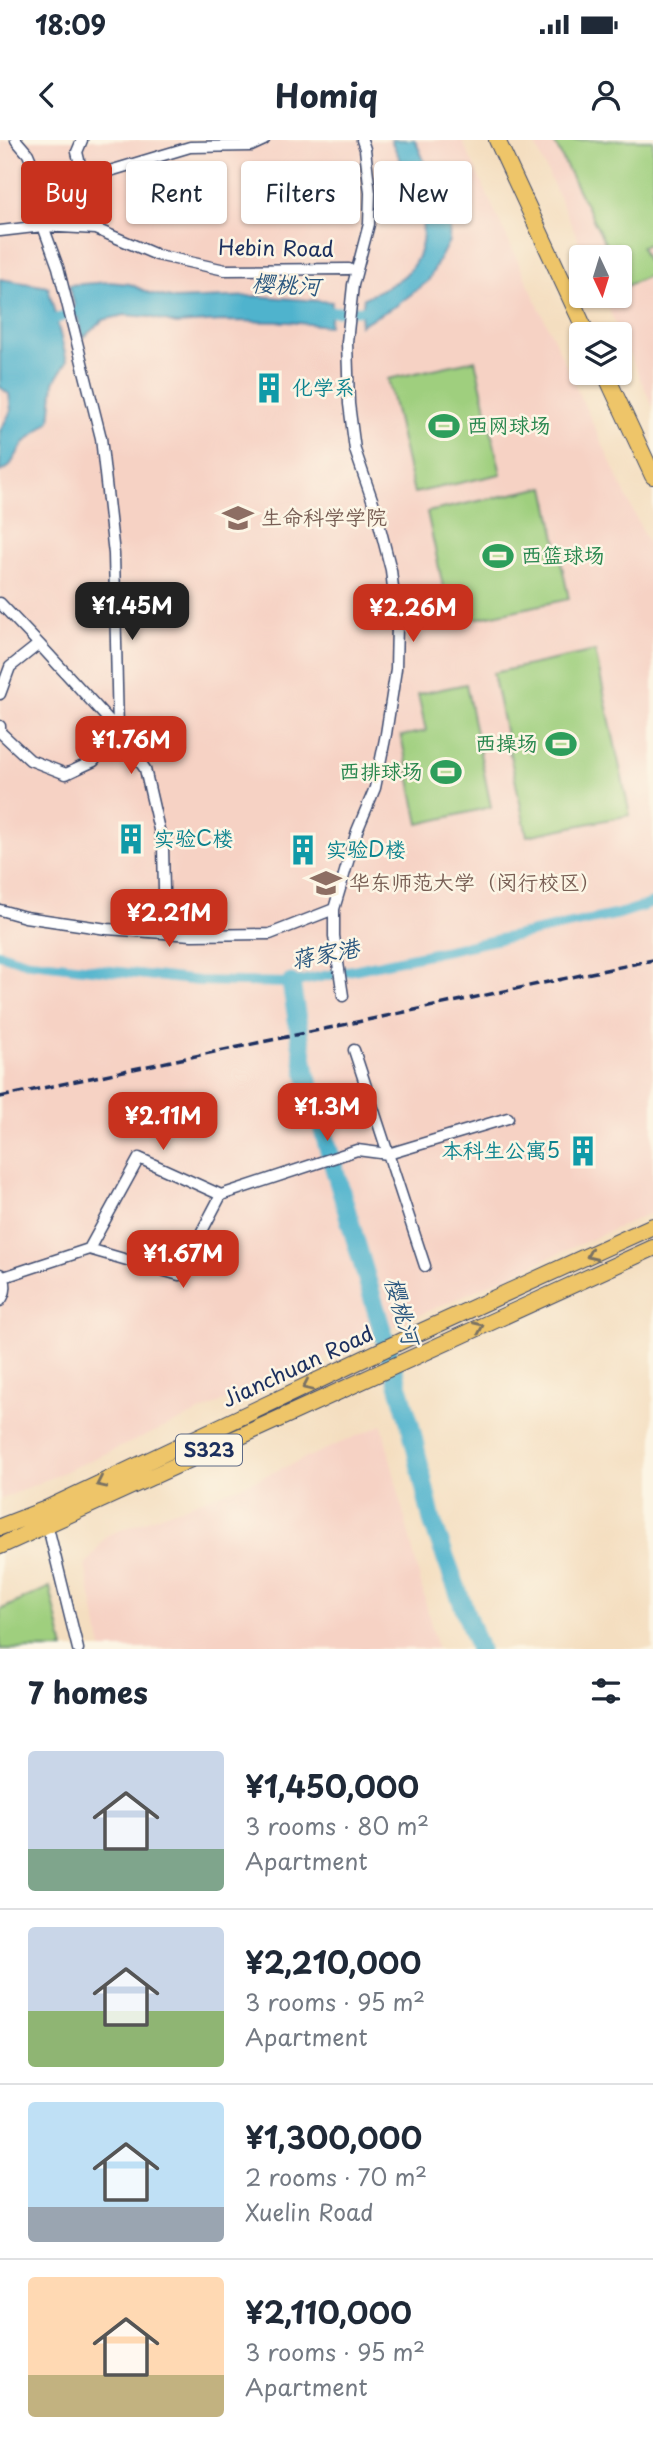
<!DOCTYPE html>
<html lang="en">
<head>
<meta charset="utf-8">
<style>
	body { margin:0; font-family:"Playpen Sans","LXGW WenKai TC",sans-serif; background:#f2f2f3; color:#1f2937; height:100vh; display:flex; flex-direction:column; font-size:26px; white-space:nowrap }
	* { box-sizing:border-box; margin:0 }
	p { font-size:23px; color:#747a83 }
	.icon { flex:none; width:38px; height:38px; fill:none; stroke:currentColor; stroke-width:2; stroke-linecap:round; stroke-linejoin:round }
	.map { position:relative; height:1509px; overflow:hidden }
	.details { display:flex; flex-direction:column; background:#fff; flex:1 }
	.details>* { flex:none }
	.banner { position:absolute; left:21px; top:21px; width:612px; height:63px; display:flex; gap:14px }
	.needle { width:46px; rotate:176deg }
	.buttons { position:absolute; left:569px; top:105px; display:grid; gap:14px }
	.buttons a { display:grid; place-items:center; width:63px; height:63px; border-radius:7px; background:#fff; box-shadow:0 2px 5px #0004; font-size:35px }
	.price { position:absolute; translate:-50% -60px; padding:0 16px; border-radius:14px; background:#c8321e; color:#fff; font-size:23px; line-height:46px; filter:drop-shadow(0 2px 4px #0008) }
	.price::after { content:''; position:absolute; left:50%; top:42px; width:21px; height:16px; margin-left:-10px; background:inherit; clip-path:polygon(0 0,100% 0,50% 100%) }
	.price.on { background:#222; color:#fff }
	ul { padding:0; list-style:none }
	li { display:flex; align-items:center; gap:21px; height:175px; padding:0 28px }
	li+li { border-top:2px solid #e0e1e3 }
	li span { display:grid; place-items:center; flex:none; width:196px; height:140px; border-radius:7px; color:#555 }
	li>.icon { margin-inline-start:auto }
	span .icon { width:84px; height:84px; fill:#fffc; stroke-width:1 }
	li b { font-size:30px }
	h2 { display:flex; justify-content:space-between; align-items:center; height:84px; padding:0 28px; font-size:30px }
	.pill { padding:0 24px; border-radius:7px; background:#fff; box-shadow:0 2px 5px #0004; font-size:24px; line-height:63px }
	.pill.on { background:#c8321e; color:#fff }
	.status { display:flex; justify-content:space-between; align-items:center; height:49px; padding:0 35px; background:#fff; direction:ltr }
	.status svg { height:19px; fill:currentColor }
	header { display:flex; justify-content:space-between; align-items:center; height:91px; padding:0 28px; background:#fff; font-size:32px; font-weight:700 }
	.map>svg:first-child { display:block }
	.built { fill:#f6d2c4 }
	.green { fill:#9fcf7e; stroke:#5d7f6e; stroke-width:2 }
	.water { fill:#4fb3cd; stroke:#357196; stroke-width:2 }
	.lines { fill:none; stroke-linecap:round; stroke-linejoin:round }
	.canal { stroke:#4fb3cd; stroke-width:10 }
	.river { stroke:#4fb3cd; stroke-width:19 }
	.street-casing { stroke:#3c496d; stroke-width:13 }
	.primary-casing { stroke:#3c496d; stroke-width:18 }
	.street { stroke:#fff; stroke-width:10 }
	.primary { stroke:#eec569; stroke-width:16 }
	.rail { stroke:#1b2f5e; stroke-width:3.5; stroke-dasharray:10 5; stroke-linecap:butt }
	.oneway { stroke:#7a7263 }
	.labels { text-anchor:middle; stroke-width:5; stroke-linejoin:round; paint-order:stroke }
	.shield { fill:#fcf5e5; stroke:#5e6a86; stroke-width:2 }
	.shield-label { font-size:19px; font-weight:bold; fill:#1b2f5e }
	.street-label { font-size:21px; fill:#1b2f5e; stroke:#fcf5e5 }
	.culture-label { font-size:21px; fill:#0d838f; stroke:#fcf5e5; text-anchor:start }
	.leisure-label { font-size:21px; fill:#27864d; stroke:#fcf5e5; text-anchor:start }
	.education-label { font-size:21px; fill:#785e54; stroke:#fcf5e5; text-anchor:start }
	.water-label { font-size:23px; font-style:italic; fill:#2b577f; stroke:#fcf5e5 }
</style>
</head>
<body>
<div class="status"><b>18:09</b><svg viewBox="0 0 49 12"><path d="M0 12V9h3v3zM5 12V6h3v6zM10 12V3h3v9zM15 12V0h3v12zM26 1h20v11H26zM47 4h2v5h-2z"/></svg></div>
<header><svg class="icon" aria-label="back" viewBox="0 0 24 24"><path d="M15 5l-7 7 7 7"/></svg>Homiq<svg class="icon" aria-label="person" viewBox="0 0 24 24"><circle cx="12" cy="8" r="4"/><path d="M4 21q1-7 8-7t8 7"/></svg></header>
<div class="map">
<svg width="653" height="1509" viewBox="0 0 653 1509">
	<rect width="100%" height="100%" fill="#fcf5e5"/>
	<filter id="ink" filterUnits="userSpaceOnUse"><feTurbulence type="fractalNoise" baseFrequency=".0143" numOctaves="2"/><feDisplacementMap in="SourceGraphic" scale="14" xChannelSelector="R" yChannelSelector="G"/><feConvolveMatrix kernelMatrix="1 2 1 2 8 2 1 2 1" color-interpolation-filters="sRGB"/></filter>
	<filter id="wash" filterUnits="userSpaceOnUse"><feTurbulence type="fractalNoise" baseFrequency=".00686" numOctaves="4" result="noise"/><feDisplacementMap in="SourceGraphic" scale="28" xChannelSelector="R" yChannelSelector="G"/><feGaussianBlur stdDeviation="1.57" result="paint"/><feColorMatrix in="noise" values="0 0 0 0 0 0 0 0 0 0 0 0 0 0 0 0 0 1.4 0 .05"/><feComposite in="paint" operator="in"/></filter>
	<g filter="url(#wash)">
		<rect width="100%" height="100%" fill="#f4dec0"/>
		<!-- built -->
		<path class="built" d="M0,0H462L653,414V1072L0,1360Z
			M533,0H653V267L603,156H620V117H586Z
			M382,1285L437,1509H102L85,1426L107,1395L248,1343Z"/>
		<!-- green -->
		<path class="green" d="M553,0H653V102L641,107L653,134L626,146L620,132V117H612Z
			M475,220L501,334L414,353L388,239Z
			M545,347L569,459L451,484L427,372Z
			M595,511L630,675L527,696L493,533Z
			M466,544L491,667L419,684L401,596L426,591L418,554Z
			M50,1447L64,1509H0V1470Z"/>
		<!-- water -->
		<path class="water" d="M391,0H415L450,80L449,101L428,141L396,166L360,185L364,158C377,151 397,144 407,133C443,94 409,40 391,0Z
			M0,139L48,147L67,221L54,242L50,281L24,303L9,327L0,332V291L11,271L9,254L0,247Z
			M109,142L130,144L149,153L175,159L255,156L332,162L329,186L288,182L223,181L176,184L150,177L125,175L103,180L83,198L69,145Z"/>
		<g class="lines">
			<!-- canal -->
			<path class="canal" d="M319,172L371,170L375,168
				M45,183L89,167
				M0,814L22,821L199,841L291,843L619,774L653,763"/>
			<!-- river -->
			<path class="river" d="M291,843L306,933L411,1288L432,1381L479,1509"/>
		</g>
	</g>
	<g filter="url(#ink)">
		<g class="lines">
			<!-- street casing -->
			<g class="street-casing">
				<path id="street" d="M16,0L28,14L58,85
					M80,24L77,12L82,0
					M40,40L80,24L89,33H103L190,7L251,6L264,0
					M0,91L43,86L96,89L157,115L225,130L349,129
					M0,463L39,504L10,527L0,554
					M39,504L118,590L145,629L163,707L165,793
					M0,586V592L30,620L66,634L94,621L118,590L114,414L101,298L58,127L43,86
					M0,770L25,777L107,789L192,795L270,794L334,769
					M343,856L334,796V769L357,691L375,648L386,594L396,529L397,484L391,430L375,368L355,310L349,264L347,202L353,145L369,84L370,53L365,9L362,0
					M354,910L425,1126
					M89,1109L139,1018L221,1055L357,1010L388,1014L508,978
					M0,1134C8,1141 6,1154 0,1161
					M4,1137L89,1109L179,1135L221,1055
					M46,1379L78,1509"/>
			</g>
			<!-- primary casing -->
			<g class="primary-casing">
				<path id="primary" d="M497,0L587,194
					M605,233L653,336
					M0,1387L44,1370L414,1195L653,1086
					M0,1406L653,1108"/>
			</g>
			<!-- street -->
			<use href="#street" class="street"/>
			<!-- primary -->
			<use href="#primary" class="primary"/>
			<!-- rail -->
			<path class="rail" d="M0,957L653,820"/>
		</g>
		<!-- one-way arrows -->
		<defs><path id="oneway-chevron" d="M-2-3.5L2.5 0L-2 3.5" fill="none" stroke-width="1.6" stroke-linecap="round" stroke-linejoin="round" transform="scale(1.75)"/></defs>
		<g class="oneway">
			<use href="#oneway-chevron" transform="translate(591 1115) rotate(156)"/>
			<use href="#oneway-chevron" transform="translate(479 1187) rotate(-24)"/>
			<use href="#oneway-chevron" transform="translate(307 1246) rotate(155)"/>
			<use href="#oneway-chevron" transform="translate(101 1343) rotate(155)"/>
		</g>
	</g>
	<!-- icons -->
	<defs>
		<g id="building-bare" transform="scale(2.415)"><path d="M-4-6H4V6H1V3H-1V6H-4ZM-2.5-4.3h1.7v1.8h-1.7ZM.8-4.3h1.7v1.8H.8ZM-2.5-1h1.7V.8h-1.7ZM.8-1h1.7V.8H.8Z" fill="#0f9aa8" stroke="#fcf5e5" stroke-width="2.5" paint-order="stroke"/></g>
		<g id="stadium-bare" transform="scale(2.415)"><path d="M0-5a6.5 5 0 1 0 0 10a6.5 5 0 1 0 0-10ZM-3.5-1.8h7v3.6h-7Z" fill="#2e9e5b" stroke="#fcf5e5" stroke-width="2.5" paint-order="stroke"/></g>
		<g id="university-bare" transform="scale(2.415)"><path d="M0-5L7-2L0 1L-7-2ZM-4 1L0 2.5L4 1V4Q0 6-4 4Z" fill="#8d6e63" stroke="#fcf5e5" stroke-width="2.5" paint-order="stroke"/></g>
	</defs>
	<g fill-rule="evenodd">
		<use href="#building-bare" x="269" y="248"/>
		<use href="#stadium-bare" x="444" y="286"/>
		<use href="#university-bare" x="238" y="378"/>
		<use href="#stadium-bare" x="498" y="416"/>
		<use href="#stadium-bare" x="561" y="604"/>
		<use href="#stadium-bare" x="446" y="632"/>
		<use href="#building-bare" x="131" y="699"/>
		<use href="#building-bare" x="303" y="710"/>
		<use href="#university-bare" x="326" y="743"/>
		<use href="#building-bare" x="583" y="1011"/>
	</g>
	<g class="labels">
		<!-- shield labels -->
		<rect class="shield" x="176" y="1294.5" width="66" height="31" rx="5"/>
		<g class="shield-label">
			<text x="209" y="1317">S323</text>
		</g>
		<!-- street labels -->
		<g class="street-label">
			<text transform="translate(276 109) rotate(1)" y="7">Hebin Road</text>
			<text transform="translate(298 1227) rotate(-25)" y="7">Jianchuan Road</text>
		</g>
		<!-- culture labels -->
		<g class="culture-label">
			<text x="292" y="255">化学系</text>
			<text x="154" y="706">实验C楼</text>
			<text x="326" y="717">实验D楼</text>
			<text x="560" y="1018" text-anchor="end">本科生公寓5</text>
		</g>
		<!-- leisure labels -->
		<g class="leisure-label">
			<text x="467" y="293">西网球场</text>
			<text x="521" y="423">西篮球场</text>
			<text x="538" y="611" text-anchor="end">西操场</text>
			<text x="423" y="639" text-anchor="end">西排球场</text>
		</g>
		<!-- education labels -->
		<g class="education-label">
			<text x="261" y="385">生命科学学院</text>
			<text x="349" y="750">华东师范大学（闵行校区）</text>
		</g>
		<!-- water labels -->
		<g class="water-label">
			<text transform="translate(286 145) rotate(3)" y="8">樱桃河</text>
			<text transform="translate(325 814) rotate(-11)" y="8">蒋家港</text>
			<text transform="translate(402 1171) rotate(74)" y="8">樱桃河</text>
		</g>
	</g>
</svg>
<div class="buttons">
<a><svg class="needle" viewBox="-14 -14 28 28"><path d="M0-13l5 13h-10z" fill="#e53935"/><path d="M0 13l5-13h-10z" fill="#747a83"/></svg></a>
<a><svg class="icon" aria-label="layers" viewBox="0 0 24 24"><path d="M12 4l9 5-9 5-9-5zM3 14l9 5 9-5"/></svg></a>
</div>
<b class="price on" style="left:132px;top:502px">¥1.45M</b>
<b class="price" style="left:413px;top:504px">¥2.26M</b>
<b class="price" style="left:131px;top:636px">¥1.76M</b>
<b class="price" style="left:169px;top:809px">¥2.21M</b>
<b class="price" style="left:327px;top:1003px">¥1.3M</b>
<b class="price" style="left:163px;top:1012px">¥2.11M</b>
<b class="price" style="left:183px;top:1150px">¥1.67M</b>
<div class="banner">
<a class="pill on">Buy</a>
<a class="pill">Rent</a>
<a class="pill">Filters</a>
<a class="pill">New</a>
</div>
</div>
<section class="details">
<h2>7 homes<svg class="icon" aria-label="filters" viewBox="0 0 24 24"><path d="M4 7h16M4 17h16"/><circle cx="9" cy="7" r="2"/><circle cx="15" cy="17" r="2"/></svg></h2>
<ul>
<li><span style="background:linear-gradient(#c9d6e8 70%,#7fa58c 0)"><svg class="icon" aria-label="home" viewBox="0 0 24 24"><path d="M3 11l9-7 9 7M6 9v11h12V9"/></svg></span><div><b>¥1,450,000</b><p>3 rooms · 80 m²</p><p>Apartment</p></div></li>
<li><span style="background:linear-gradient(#c9d6e8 60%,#8fb573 0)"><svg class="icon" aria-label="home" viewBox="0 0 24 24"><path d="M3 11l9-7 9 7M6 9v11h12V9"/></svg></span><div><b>¥2,210,000</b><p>3 rooms · 95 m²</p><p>Apartment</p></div></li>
<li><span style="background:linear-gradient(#bfe0f5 75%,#9aa5b1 0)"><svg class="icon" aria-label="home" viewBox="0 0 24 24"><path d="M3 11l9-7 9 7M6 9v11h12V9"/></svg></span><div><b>¥1,300,000</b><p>2 rooms · 70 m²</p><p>Xuelin Road</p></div></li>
<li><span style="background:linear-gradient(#ffd9b3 70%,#c2b280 0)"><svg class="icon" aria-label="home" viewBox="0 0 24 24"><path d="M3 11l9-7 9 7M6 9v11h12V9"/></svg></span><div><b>¥2,110,000</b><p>3 rooms · 95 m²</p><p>Apartment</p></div></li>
</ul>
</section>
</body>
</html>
